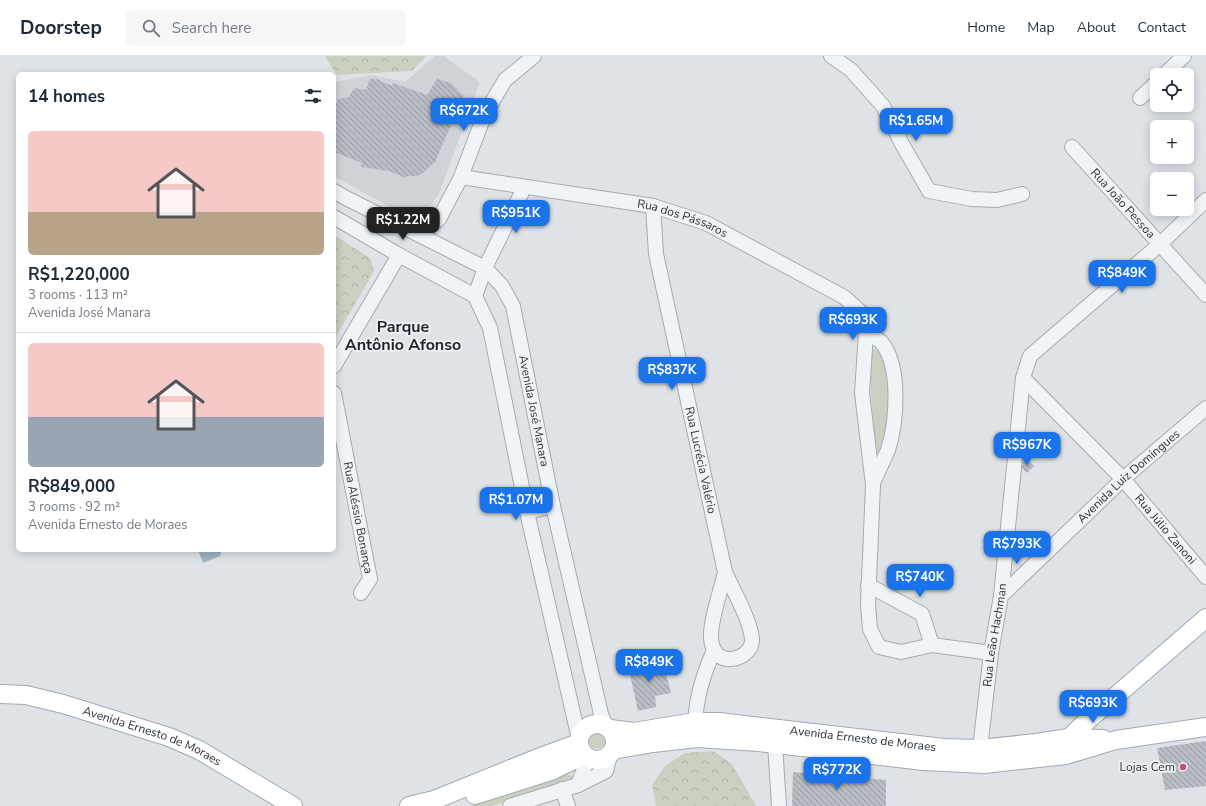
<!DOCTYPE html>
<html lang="en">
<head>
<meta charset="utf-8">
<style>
	body { margin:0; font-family:"Nunito Sans",sans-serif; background:#f6f6f7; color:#1f2937; height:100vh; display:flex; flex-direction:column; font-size:15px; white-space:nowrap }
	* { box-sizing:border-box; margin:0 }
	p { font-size:13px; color:#747a83 }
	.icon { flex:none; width:22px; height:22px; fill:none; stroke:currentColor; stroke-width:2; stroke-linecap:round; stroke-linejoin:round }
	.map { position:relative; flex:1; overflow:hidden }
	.details { position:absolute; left:16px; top:16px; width:320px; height:480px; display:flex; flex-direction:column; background:#fff; border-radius:6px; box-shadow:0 2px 10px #0003 }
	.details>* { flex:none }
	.controls { position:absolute; left:1150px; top:12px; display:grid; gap:8px }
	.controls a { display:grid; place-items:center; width:44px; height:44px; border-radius:6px; background:#fff; box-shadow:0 2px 10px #0003; font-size:20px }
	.price { position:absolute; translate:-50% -34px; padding:0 9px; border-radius:8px; background:#1a73e8; color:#fff; font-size:13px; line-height:26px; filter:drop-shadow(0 1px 2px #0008) }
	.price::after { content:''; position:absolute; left:50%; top:24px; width:12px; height:9px; margin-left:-6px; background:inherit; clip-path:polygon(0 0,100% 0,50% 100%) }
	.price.current { background:#222; color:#fff }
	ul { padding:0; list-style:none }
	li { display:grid; align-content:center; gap:8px; height:212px; padding:0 12px }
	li+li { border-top:1px solid #e0e1e3 }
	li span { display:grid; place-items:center; height:124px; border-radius:6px; color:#555 }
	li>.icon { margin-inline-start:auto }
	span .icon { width:72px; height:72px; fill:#fffc; stroke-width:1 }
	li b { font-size:17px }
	h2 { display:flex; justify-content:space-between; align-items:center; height:48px; padding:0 12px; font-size:17px }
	header { display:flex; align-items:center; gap:24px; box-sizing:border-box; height:56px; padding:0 20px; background:#fff; border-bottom:1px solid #e0e1e3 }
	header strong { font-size:19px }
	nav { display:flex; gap:22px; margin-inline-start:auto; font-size:14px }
	.search { width:280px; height:36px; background:#f6f6f7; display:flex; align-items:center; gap:10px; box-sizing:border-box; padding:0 14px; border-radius:6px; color:#747a83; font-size:15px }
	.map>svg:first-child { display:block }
	.built { fill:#ced3d8 }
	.green { fill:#c7d0c1 }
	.forest { fill:url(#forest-crowns) }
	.water { fill:#9eb5c3 }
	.building { fill:url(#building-back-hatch) }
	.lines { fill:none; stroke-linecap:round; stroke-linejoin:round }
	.minor-casing { stroke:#a5abb0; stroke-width:16 }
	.major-casing { stroke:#a0a9b1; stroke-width:20 }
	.minor { stroke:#f1f4f6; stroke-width:14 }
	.major { stroke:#fff; stroke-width:18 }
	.poi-dot { fill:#be5272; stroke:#eef2f5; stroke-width:1.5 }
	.labels { text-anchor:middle; stroke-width:3.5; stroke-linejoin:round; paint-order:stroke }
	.street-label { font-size:12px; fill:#2a333c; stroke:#eef2f5 }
	.poi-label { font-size:12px; fill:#2a333c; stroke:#eef2f5; text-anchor:end }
	.district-label { font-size:16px; font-weight:bold; fill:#1c242d; stroke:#eef2f5 }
</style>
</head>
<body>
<header>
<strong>Doorstep</strong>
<div class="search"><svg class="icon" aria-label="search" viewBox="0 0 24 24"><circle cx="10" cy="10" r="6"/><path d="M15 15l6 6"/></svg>Search here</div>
<nav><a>Home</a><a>Map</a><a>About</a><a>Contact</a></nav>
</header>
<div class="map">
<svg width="1206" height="750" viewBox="0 0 1206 750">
	<defs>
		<pattern id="forest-crowns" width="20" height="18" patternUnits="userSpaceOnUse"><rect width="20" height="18" fill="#c7d0c1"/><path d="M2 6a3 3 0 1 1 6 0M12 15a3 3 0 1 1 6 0" fill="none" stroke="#abb3a7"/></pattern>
		<pattern id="building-back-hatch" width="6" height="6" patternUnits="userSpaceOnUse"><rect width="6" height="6" fill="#b7bdc3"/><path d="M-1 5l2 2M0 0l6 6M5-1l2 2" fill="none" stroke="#959aa0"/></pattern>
	</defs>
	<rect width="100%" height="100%" fill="#dfe3e7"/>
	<!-- built -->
	<path class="built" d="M435,0H444L480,26L439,138L430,150L412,158L393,153L334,120V26L372,19L405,26Z"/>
	<!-- green -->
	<path class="green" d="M868,291L879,295L890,319L892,337L882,397H875Z
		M589 685a8 8 0 1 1 16 0a8 8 0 1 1-16 0Z
		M566,718L573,720V722L492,750H469Z"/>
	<!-- forest -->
	<path class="forest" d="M325,0H426L412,15L337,19Z
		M334,179L370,202L374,215L334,284Z
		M713,695L732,708L756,750H656L652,729L665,710L685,697Z"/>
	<!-- water -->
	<path class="water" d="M198,494H222L220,500L203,507Z"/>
	<!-- building -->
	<path class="building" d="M370,23H377L392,30L393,27L427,39L437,23L451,27L464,40L435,106L423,117L417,120H407L406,122L389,115L361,111L362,107L334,96V52L338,43L349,41L354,32L366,34Z
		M1026,403L1034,410L1027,417L1022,412L1023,406Z
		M662,602L671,637L655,640L656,651L638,655L628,609Z
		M1206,685V730L1165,734L1157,692Z
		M793,716L886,724V750H792Z"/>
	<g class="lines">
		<!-- minor casing -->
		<g class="minor-casing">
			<g id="minor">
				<path d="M831,0L851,14L883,50L902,88L929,135L972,143L997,144L1022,138"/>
				<path d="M1164,19L1184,0"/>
				<path d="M1140,42L1157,26"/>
				<path id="s1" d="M1072,91L1206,239"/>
				<path id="s2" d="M461,121L653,150L706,167L844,241L864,259L866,277L862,337L873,429L868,548L870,573L879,591L901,596L932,589L991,597"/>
				<path id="s3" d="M334,135L346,142L485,212L502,230L513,250L553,450L601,658L606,671"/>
				<path id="s4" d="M653,150L656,198L725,516C733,534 751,565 752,584C752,604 713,615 711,582C710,565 721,534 725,516"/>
				<path d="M334,161L399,199L475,240L490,272L527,456L579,683"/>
				<path d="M420,179L439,163L461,121L484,60L505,24L534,0"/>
				<path d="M475,240L485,212L524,132"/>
				<path d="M866,277C871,280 879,283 882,287C901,311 897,366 888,394C883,405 878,416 873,427"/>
				<path d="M334,310L399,199"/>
				<path id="s5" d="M1023,322L1123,423L1206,521"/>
				<path id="s6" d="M334,337L370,523L361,537"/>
				<path d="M527,456L553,450"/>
				<path d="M868,529L922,558L932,589"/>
				<path id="s7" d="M1001,540L1123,423L1206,352"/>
				<path d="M696,676C693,648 703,619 714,594"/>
				<path d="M775,688L779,750"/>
				<path id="s8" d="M980,693L991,597L1001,540L1023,322L1030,300L1159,189L1206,144"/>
				<path d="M578,729L588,702"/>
				<path d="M562,733L568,750"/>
				<path d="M510,750L578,729L606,715L610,699"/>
			</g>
		</g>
		<!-- major casing -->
		<g class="major-casing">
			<g id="major">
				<path id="s9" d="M0,638L26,639L63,648L169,681L199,694L293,750"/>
				<circle cx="597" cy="686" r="18"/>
				<path id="s10" d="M610,673L634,676L695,666H719L944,692L980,693L1036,687L1069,682L1103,683"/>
				<path d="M1068,688L1069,682L1088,664L1206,562"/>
				<path d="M613,694L653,687L697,682L759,686L924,705L984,708L1066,699L1116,684L1206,671"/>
				<path d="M475,739L551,715L584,699"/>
				<path d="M409,750L434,744L538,702L579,687"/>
			</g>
		</g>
		<!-- minor -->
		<use href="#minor" class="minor"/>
		<!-- major -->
		<use href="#major" class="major"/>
	</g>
	<!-- markers -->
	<circle class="poi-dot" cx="1183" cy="711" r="4"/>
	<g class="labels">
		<!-- street labels -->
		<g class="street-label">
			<text dy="4" stroke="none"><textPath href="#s1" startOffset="76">Rua João Pessoa</textPath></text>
			<text dy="4" stroke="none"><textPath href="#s2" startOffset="226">Rua dos Pássaros</textPath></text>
			<text dy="4" stroke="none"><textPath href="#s3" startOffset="324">Avenida José Manara</textPath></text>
			<text dy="4" stroke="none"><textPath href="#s4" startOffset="259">Rua Lucrécia Valério</textPath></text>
			<text dy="4" stroke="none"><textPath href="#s7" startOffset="175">Avenida Luiz Domingues</textPath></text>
			<text dy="4" stroke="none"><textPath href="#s6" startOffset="127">Rua Aléssio Bonança</textPath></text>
			<text dy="4" stroke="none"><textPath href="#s5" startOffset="208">Rua Júlio Zanoni</textPath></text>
			<text dy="4" stroke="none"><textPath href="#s8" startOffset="115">Rua Leão Hachman</textPath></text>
			<text dy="4" stroke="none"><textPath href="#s9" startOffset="159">Avenida Ernesto de Moraes</textPath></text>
			<text dy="4" stroke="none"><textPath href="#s10" startOffset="255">Avenida Ernesto de Moraes</textPath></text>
		</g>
		<!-- poi labels -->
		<g class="poi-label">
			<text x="1175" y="715">Lojas Cem</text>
		</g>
		<!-- district labels -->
		<g class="district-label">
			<text x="403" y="276">Parque<tspan x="403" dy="18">Antônio Afonso</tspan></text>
		</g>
	</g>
</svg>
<div class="controls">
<a><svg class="icon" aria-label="locate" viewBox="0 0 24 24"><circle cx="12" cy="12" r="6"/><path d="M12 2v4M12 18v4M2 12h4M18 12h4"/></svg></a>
<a>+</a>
<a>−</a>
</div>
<b class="price" style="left:464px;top:76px">R$672K</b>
<b class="price" style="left:916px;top:86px">R$1.65M</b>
<b class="price" style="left:516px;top:178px">R$951K</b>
<b class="price current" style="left:403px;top:185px">R$1.22M</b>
<b class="price" style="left:1122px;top:238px">R$849K</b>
<b class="price" style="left:853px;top:285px">R$693K</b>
<b class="price" style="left:672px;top:335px">R$837K</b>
<b class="price" style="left:1027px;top:410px">R$967K</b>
<b class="price" style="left:516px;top:465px">R$1.07M</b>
<b class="price" style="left:1017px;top:509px">R$793K</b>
<b class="price" style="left:920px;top:542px">R$740K</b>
<b class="price" style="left:649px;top:627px">R$849K</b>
<b class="price" style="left:1093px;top:668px">R$693K</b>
<b class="price" style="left:837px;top:735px">R$772K</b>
<section class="details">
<h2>14 homes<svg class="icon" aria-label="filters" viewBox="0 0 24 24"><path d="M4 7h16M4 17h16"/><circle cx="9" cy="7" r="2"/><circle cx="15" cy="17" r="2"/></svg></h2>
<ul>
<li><span style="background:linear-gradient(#f6c9c9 65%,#b9a48a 0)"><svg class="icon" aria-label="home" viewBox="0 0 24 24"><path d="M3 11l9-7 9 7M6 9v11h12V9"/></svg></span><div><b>R$1,220,000</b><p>3 rooms · 113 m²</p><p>Avenida José Manara</p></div></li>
<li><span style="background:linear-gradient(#f6c9c9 60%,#9aa5b1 0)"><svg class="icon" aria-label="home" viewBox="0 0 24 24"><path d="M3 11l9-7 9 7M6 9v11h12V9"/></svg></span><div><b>R$849,000</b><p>3 rooms · 92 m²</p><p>Avenida Ernesto de Moraes</p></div></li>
</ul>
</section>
</div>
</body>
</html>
